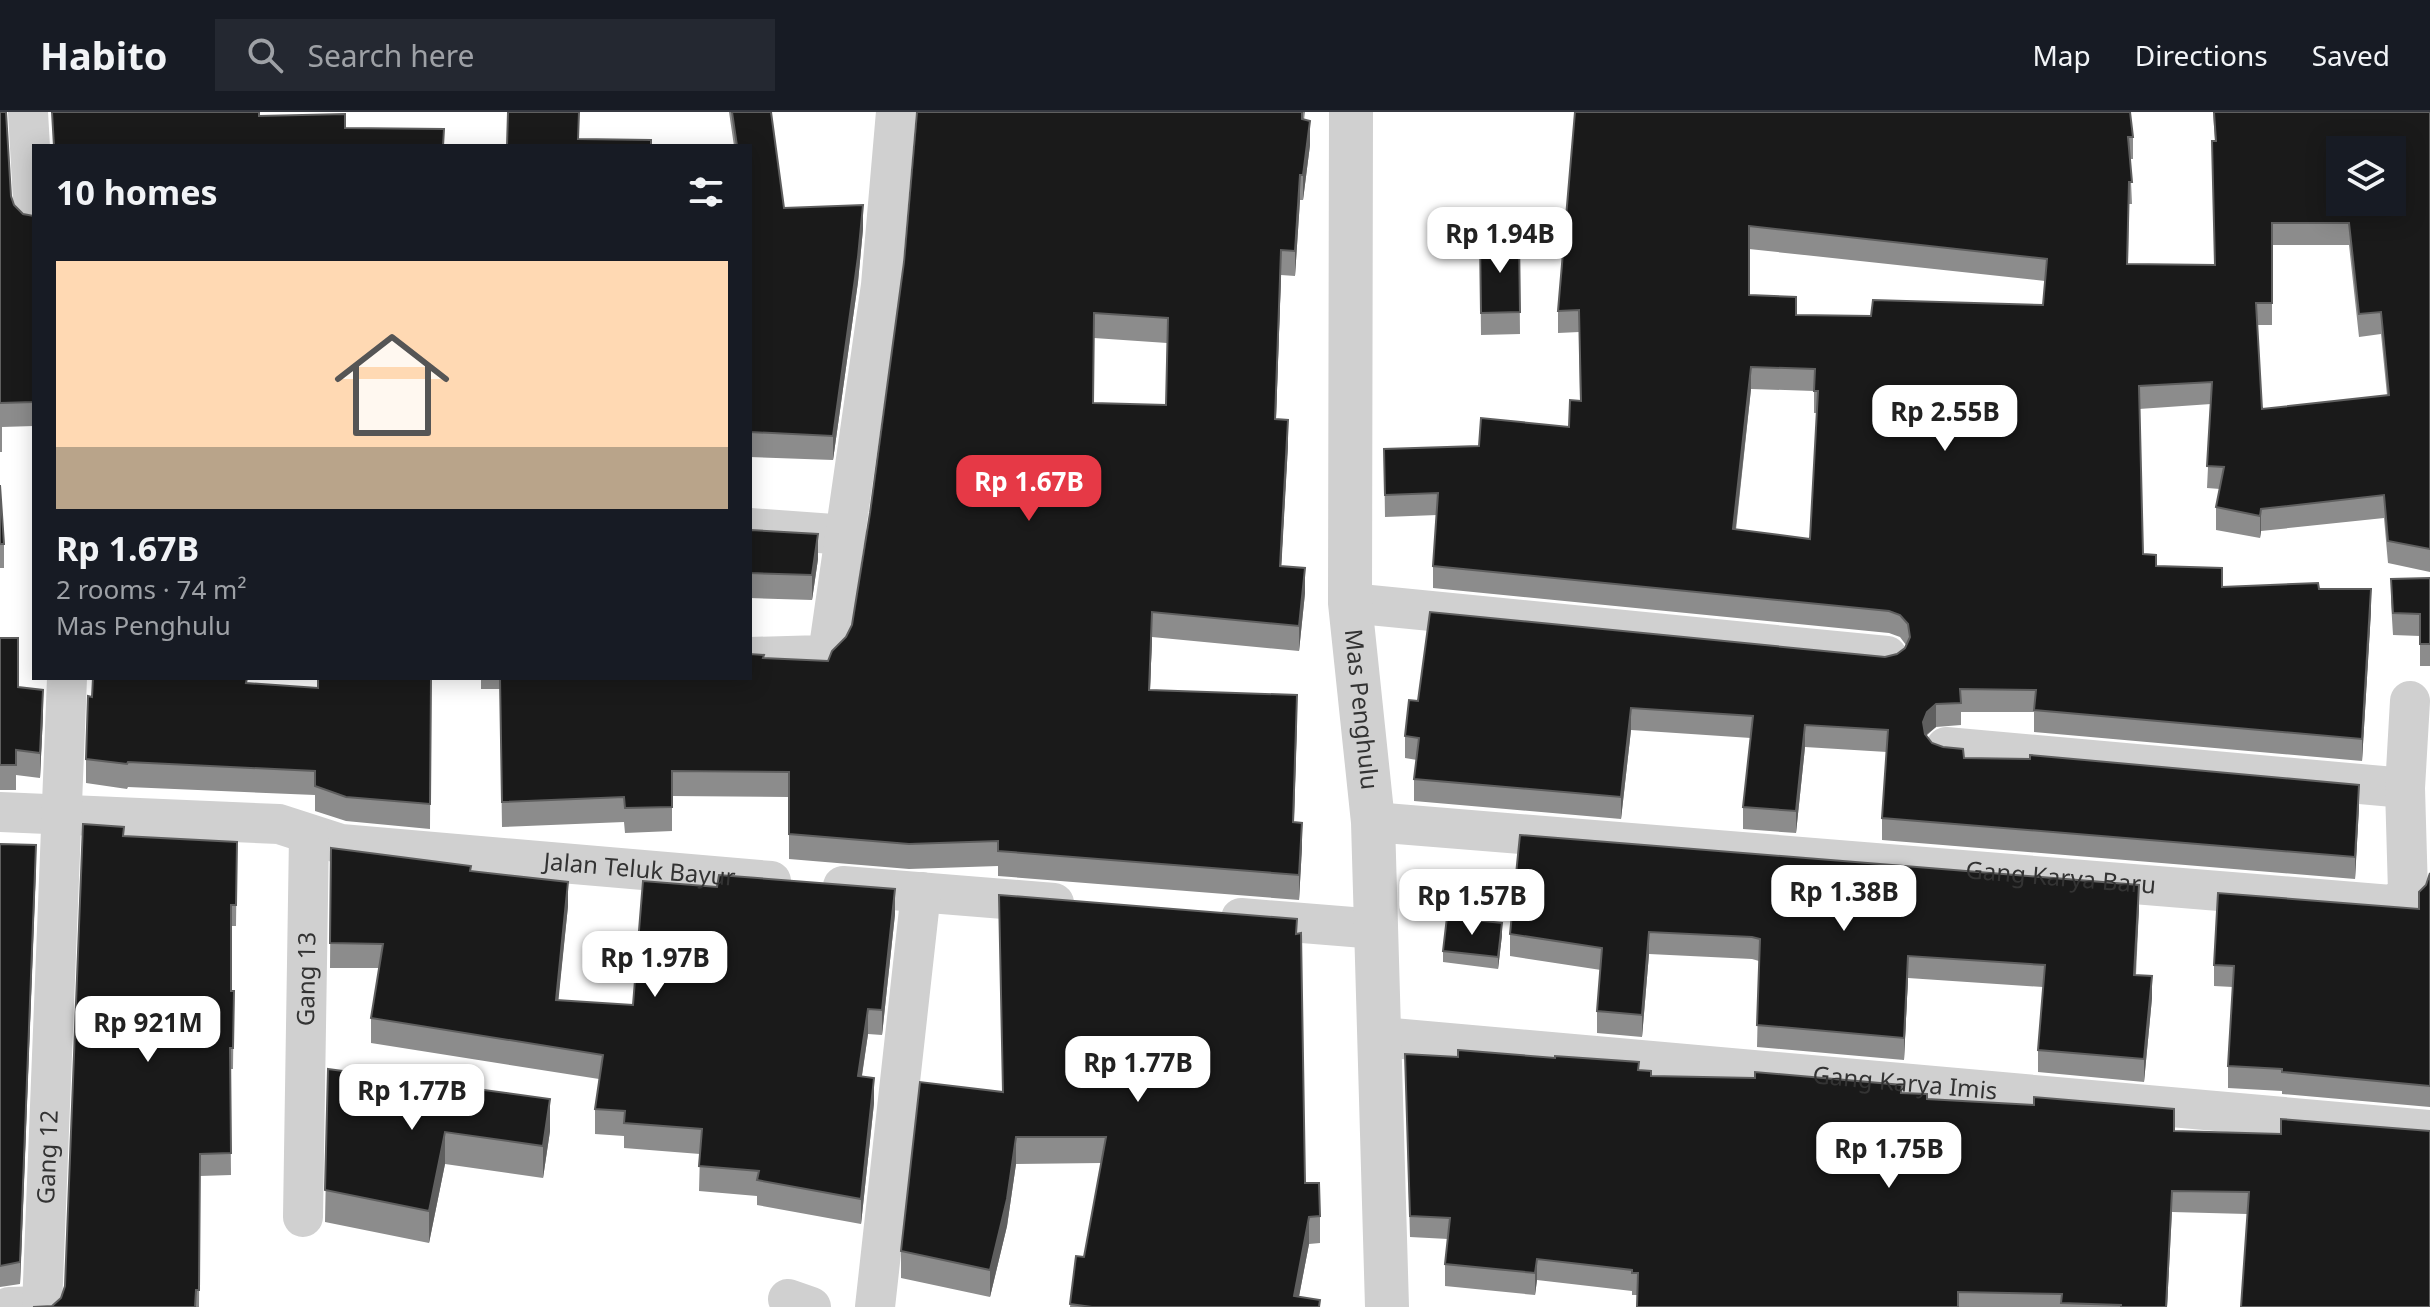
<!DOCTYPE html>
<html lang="en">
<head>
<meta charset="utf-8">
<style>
	body { margin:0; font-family:"Noto Sans",sans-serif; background:#242831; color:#f1f3f6; height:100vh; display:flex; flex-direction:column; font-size:30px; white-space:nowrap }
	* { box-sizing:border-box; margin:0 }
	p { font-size:26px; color:#9ea1a6 }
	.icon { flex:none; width:44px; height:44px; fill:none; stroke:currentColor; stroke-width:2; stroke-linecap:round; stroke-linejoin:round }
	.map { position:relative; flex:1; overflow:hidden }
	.drawer { position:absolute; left:32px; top:32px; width:720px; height:536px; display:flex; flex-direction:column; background:#171b24; border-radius:0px; box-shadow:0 4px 20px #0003 }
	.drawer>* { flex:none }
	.controls { position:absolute; left:2326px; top:24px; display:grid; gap:16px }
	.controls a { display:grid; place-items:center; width:80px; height:80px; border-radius:0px; background:#171b24; box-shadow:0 4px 20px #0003; font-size:40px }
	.price { position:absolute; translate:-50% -68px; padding:0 18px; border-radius:16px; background:#fff; color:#222; font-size:26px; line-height:52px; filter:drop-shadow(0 2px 4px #0008) }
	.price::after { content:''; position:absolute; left:50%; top:48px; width:24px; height:18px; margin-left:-12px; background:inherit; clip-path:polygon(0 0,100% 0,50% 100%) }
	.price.on { background:#e63946; color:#fff }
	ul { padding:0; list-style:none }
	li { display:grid; align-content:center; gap:16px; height:424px; padding:0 24px }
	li+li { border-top:2px solid #363941 }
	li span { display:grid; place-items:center; height:248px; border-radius:0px; color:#555 }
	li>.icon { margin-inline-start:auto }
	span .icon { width:144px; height:144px; fill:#fffc; stroke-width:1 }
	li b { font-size:34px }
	h2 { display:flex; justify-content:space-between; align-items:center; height:96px; padding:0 24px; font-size:34px }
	header { display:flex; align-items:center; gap:48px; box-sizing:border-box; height:112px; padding:0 40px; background:#171b24; border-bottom:2px solid #363941 }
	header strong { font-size:38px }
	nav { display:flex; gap:44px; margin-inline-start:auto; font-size:28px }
	.search { width:560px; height:72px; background:#242831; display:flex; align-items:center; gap:20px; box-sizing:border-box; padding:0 28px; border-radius:0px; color:#9ea1a6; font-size:30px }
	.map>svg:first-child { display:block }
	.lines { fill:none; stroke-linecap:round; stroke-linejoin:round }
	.minor { stroke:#d0d0d0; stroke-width:40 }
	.tertiary { stroke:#d0d0d0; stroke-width:44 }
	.wall { fill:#8c8c8c; fill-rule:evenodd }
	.shaded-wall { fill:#5f5f5f }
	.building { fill:#1a1a1a; stroke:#5f5f5f; stroke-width:2; fill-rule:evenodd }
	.labels { text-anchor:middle; stroke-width:8; stroke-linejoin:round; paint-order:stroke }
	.street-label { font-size:24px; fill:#333; stroke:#fff }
</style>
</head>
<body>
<header>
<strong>Habito</strong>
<div class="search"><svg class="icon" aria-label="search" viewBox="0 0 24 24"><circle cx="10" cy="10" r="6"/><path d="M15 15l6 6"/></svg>Search here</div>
<nav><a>Map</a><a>Directions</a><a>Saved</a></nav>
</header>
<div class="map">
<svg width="2430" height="1195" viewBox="0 0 2430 1195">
	<rect width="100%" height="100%" fill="#fff"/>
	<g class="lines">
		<!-- minor -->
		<g class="minor">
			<path d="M28,0L34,106"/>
			<path d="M750,416L847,423"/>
			<path d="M1350,491L1887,544"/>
			<path d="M750,545L822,543L829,535L881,173L896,0"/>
			<path d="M1946,635L2405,676"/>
			<path id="s1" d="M0,700L279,712L341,732L771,769"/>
			<path id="s2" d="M1373,710L2391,793L2401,788L2408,780L2405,676L2410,589"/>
			<path d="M843,774L1054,791"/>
			<path d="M1241,806L1377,817"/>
			<path id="s3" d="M1381,925L2430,1018"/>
			<path id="s4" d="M303,1105L309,724"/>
			<path d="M788,1187L811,1195"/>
			<path d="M9,1195L42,1194"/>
			<path id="s5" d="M42,1195L67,566"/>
			<path d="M875,1195L921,780"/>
		</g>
		<!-- tertiary -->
		<path class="tertiary" id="s6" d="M1351,0L1350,491L1373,710L1387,1195"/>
	</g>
	<!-- wall -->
	<path class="wall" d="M0,0L11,84L14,93L23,102L34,104V314L2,315V340H0Z
		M729,0H771L784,96L863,117L858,170L833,348L750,345V34H734Z
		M917,0H1305L1304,8L1310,33L1303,88H1300L1295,164L1281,163L1276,307L1288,333L1281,454L1305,481L1299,539L1152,525L1150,578L1297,608L1294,710L1302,735L1299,788L998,764V754L909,757L789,747V685L672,684V719L625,721L624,710L502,715L500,577H481V566H750L763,546L828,549L846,525L852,513L870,401L904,150ZM1094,226L1167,231L1166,293L1093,291Z
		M1575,0L2133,25V47H2130L2132,92H2129L2128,152L2215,153V29L2213,0H2430V460L2388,451L2384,406L2261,419L2260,426L2216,418V395L2220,377L2207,376L2211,292L2139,297L2143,442L2156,454L2222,475L2319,477L2371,499L2362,649L2034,620V600H1961V613L1936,615L1926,624L1932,631L1964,646L2359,695L2355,767L1882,728V706L1887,640L1805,635L1796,721L1743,717V695L1751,626L1631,618L1621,707L1414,689V667L1417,648L1405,646V624L1418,589L1885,545L1897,542L1905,536L1906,533L1900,525L1889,521L1433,476V454L1437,403L1385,405L1384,337L1479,334L1569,315L1580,289L1579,220L1558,221V199ZM2272,133H2349L2359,225L2381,222L2387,283L2262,297L2257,213H2272ZM1749,137L2045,169L2043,193L1871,204L1796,203L1749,183ZM1751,277L1814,279V301H1817L1810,427L1736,418Z
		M1519,125L1520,222L1481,223L1480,126Z
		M0,373L4,432V456H0Z
		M750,418L818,447L812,488L750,486Z
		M2430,466V554H2420V524L2393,523L2391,490V467Z
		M0,526L18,575L43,603L40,666L16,663V678H0Z
		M431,566L430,717L346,709L315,699V683L128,675L127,677L86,671V647L92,585L249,571L318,576Z
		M124,724L237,730L236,814H231V879H234L233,957H230L231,1063L200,1064L199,1195H33L52,1194L61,1186L65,1174Z
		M0,732L36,754L20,1172L0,1175Z
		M331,736L471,759L568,794L558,888L633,893L895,802L882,923L868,922L862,964L874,991L861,1112L757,1093V1084L699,1079L700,1042L624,1036V1024L595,1022V997L599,967L371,931V906L379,856H330Z
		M2430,761V995L2282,982V979L2228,976V954L2233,875L2214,874V853L2419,797Z
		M2139,796L2136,863L2152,886L2144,970L2038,960V938L2043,875L1908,866L1904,948L1757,935L1759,849L1752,847L1649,842L1642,925L1597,921V899L1601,858L1510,844V822Z
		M1297,822L1305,1071L1320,1104V1131L1309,1132L1299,1184L1320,1195H1070L1076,1144L1084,1145L1101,1051L1016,1052L1007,1114L990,1185L901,1166V1139L1002,980Z
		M1502,823L1498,857L1443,850V839Z
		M1405,942L1458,945L1555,946L1639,958L1651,964L1902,981L1927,987L2174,1019L2281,1022L2428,1020L2247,1102L2172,1100L2167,1195H1637L1638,1183H1632V1179L1537,1168L1535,1183L1445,1174V1152L1448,1127L1410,1125Z
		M328,957L550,1019L543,1066L445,1052L429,1131L325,1110Z"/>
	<!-- shaded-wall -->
	<path class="shaded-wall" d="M1310,9V33L1303,88V63Z
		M1300,63V88L1295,164V139Z
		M863,93V117L858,170L833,348V324Z
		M1281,138V163L1275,332V307Z
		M1751,255V277L1733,440V417Z
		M1288,308V333L1280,479V454Z
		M2261,397V419L2260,426V404Z
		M818,422V447L812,488V463Z
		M1305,456V481L1299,539V514Z
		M2371,477V499L2362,649V627Z
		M1152,500V525L1149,603V578Z
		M43,578V603L40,666V641Z
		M1297,583V608L1293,735V710Z
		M1936,592V615L1927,622L1923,632V610L1927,600Z
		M1631,596V618L1621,707V685Z
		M1805,613V635L1796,721V699Z
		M2359,673V695L2355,767V745Z
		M1302,711V735L1299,788V763Z
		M36,733V754L20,1172V1150Z
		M568,770V794L556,912V888Z
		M2139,773V796L2134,885V863Z
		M895,777V802L882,923V898Z
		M1502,811V823L1498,857V845Z
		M1649,820V842L1642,925V903Z
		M1908,844V866L1904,948V926Z
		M2152,864V886L2144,970V947Z
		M868,897V922L858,989V964Z
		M874,966V991L861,1112V1087Z
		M550,987V1019L543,1066V1034Z
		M445,1020V1052L429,1131V1099Z
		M1016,1025V1052L1007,1114L990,1185V1158Z
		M2172,1079L2167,1195H2166Z
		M1309,1105V1132L1297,1195L1294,1184Z
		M1537,1147V1168L1535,1183V1161Z"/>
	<!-- building -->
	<path class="building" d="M0,0H6L11,84L14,93L23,102L34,104V290L0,291Z
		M52,0H259V4L345,2V16L444,17L443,34H54Z
		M508,0H579L578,27L651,28V34H507Z
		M732,0H771L784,96L863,93L858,145L833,324L750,320V34H737Z
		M917,0H1302V7L1310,9L1303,63H1300L1295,139L1281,138L1275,307L1288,308L1280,454L1305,456L1299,514L1152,500L1149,578L1297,583L1293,710L1302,711L1299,763L998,739V729L909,732L789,722V660L672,659V695L625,696L624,685L502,690L500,566H750V542L764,543L763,546L828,549L832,539L846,525L852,513L870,401L904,150ZM1094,201L1168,206L1166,293L1093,291Z
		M1575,0H2130L2133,25H2128L2132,70H2129L2127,152L2215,153L2212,29H2216L2214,0H2430V437L2388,429L2384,383L2261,397L2260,404L2216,395L2224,355L2207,354L2212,270L2139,274L2143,442L2156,443V454L2222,456V475L2318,471L2319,477H2371L2362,627L2034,598L2036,578L1960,577L1961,591L1936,592L1927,600L1923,610L1925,622L1932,631L1943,635L1963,637L1964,646L2030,647V643L2359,673L2355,745L1882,706L1888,618L1805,613L1796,699L1743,695L1753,604L1631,596L1621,685L1414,667L1419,626L1405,624L1409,588L1418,589L1430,500L1885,545L1897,542L1905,536L1910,525L1908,512L1900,503L1889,499L1433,454L1438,381L1385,383L1384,337L1479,334L1481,306L1569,315L1570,288L1581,289L1579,198L1558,199ZM2340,38H2392V90H2340ZM2272,111H2349L2359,202L2381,200L2389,283L2262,297L2256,191H2272ZM1749,114L2047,147L2043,193L1873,188L1871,204L1796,203V185L1749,183ZM1751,255L1815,257L1814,279H1818L1810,427L1733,417Z
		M1519,125L1520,200L1481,201L1480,126Z
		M0,373L4,432H0Z
		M750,418L818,422L812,463L750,461Z
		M2430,466V532H2420V502L2393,501L2391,467Z
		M0,526H18V575L43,578L40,641L16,638V653H0Z
		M93,566H247L246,571L318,576V566H431L430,692L346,685L315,674V659L128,650L127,652L86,647L88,584L92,585Z
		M83,712L124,715L123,724L237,730L236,793H231V879H234L233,936H230L231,1041L200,1042L199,1178H196L195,1195H33L52,1194L61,1186L65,1174Z
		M1520,723L2139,773L2134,863L2152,864L2144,947L2038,938L2045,853L1908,844L1904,926L1757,913L1760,827L1752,825L1649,820L1642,903L1597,899L1602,836L1510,822Z
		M0,732L36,733L20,1150L0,1154Z
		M331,736L471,754L470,759L568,770L556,888L633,893L643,769L717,775L719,763L895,777L882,898L868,897L858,964L874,966L861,1087L757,1068L759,1059L699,1054L702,1017L624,1011L625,999L595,997L603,943L371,906L383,832L330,831Z
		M2430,761V974L2282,960V957L2228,954L2234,854L2214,853L2218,781L2419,797V780L2426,773Z
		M999,783L1297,807L1296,822L1301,821L1305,1071H1319L1320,1104L1309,1105L1294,1184L1320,1188L1319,1195H1092L1070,1192L1076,1144L1084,1145L1106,1025H1016L1007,1087L990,1158L901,1139L920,970L1003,980Z
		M1447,805L1502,811L1498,845L1443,839Z
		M1458,938L1555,946V944L1639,950L1638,958L1651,959V964L1755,966V960L1902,973L1901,981L1927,982V987L2034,993V985L2174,997V1019L2281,1022V1007L2430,1019V1195H2241L2249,1080L2172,1079L2166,1195H2121V1193L2061,1191L2062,1182L1958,1180V1195H1637L1638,1161H1632V1158L1537,1147L1535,1161L1445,1152L1450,1106L1410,1104L1405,942L1458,945Z
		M328,957L550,987L543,1034L445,1020L429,1099L325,1078Z"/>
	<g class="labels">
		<!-- street labels -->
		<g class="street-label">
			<text dy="8" stroke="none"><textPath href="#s6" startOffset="598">Mas Penghulu</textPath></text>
			<text dy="8" stroke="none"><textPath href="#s1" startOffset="644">Jalan Teluk Bayur</textPath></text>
			<text dy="8" stroke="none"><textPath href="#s2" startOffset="690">Gang Karya Baru</textPath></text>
			<text dy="8" stroke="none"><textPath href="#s4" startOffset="238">Gang 13</textPath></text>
			<text dy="8" stroke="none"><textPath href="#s3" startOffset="526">Gang Karya Imis</textPath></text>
			<text dy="8" stroke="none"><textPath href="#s5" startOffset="150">Gang 12</textPath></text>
		</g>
	</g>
</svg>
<div class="controls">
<a><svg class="icon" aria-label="layers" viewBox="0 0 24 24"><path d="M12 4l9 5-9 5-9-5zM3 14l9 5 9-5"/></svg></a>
</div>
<b class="price" style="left:1500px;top:163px">Rp 1.94B</b>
<b class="price" style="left:1945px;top:341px">Rp 2.55B</b>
<b class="price on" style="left:1029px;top:411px">Rp 1.67B</b>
<b class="price" style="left:1844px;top:821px">Rp 1.38B</b>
<b class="price" style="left:1472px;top:825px">Rp 1.57B</b>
<b class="price" style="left:655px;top:887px">Rp 1.97B</b>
<b class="price" style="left:148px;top:952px">Rp 921M</b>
<b class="price" style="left:1138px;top:992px">Rp 1.77B</b>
<b class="price" style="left:412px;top:1020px">Rp 1.77B</b>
<b class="price" style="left:1889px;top:1078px">Rp 1.75B</b>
<section class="drawer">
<h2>10 homes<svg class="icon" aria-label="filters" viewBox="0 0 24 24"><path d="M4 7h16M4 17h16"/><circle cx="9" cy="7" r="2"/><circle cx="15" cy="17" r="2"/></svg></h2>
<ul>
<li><span style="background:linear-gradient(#ffd9b3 75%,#b9a48a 0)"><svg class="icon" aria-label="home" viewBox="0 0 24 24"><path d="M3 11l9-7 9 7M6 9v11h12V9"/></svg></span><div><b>Rp 1.67B</b><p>2 rooms · 74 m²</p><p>Mas Penghulu</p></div></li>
</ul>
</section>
</div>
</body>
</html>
